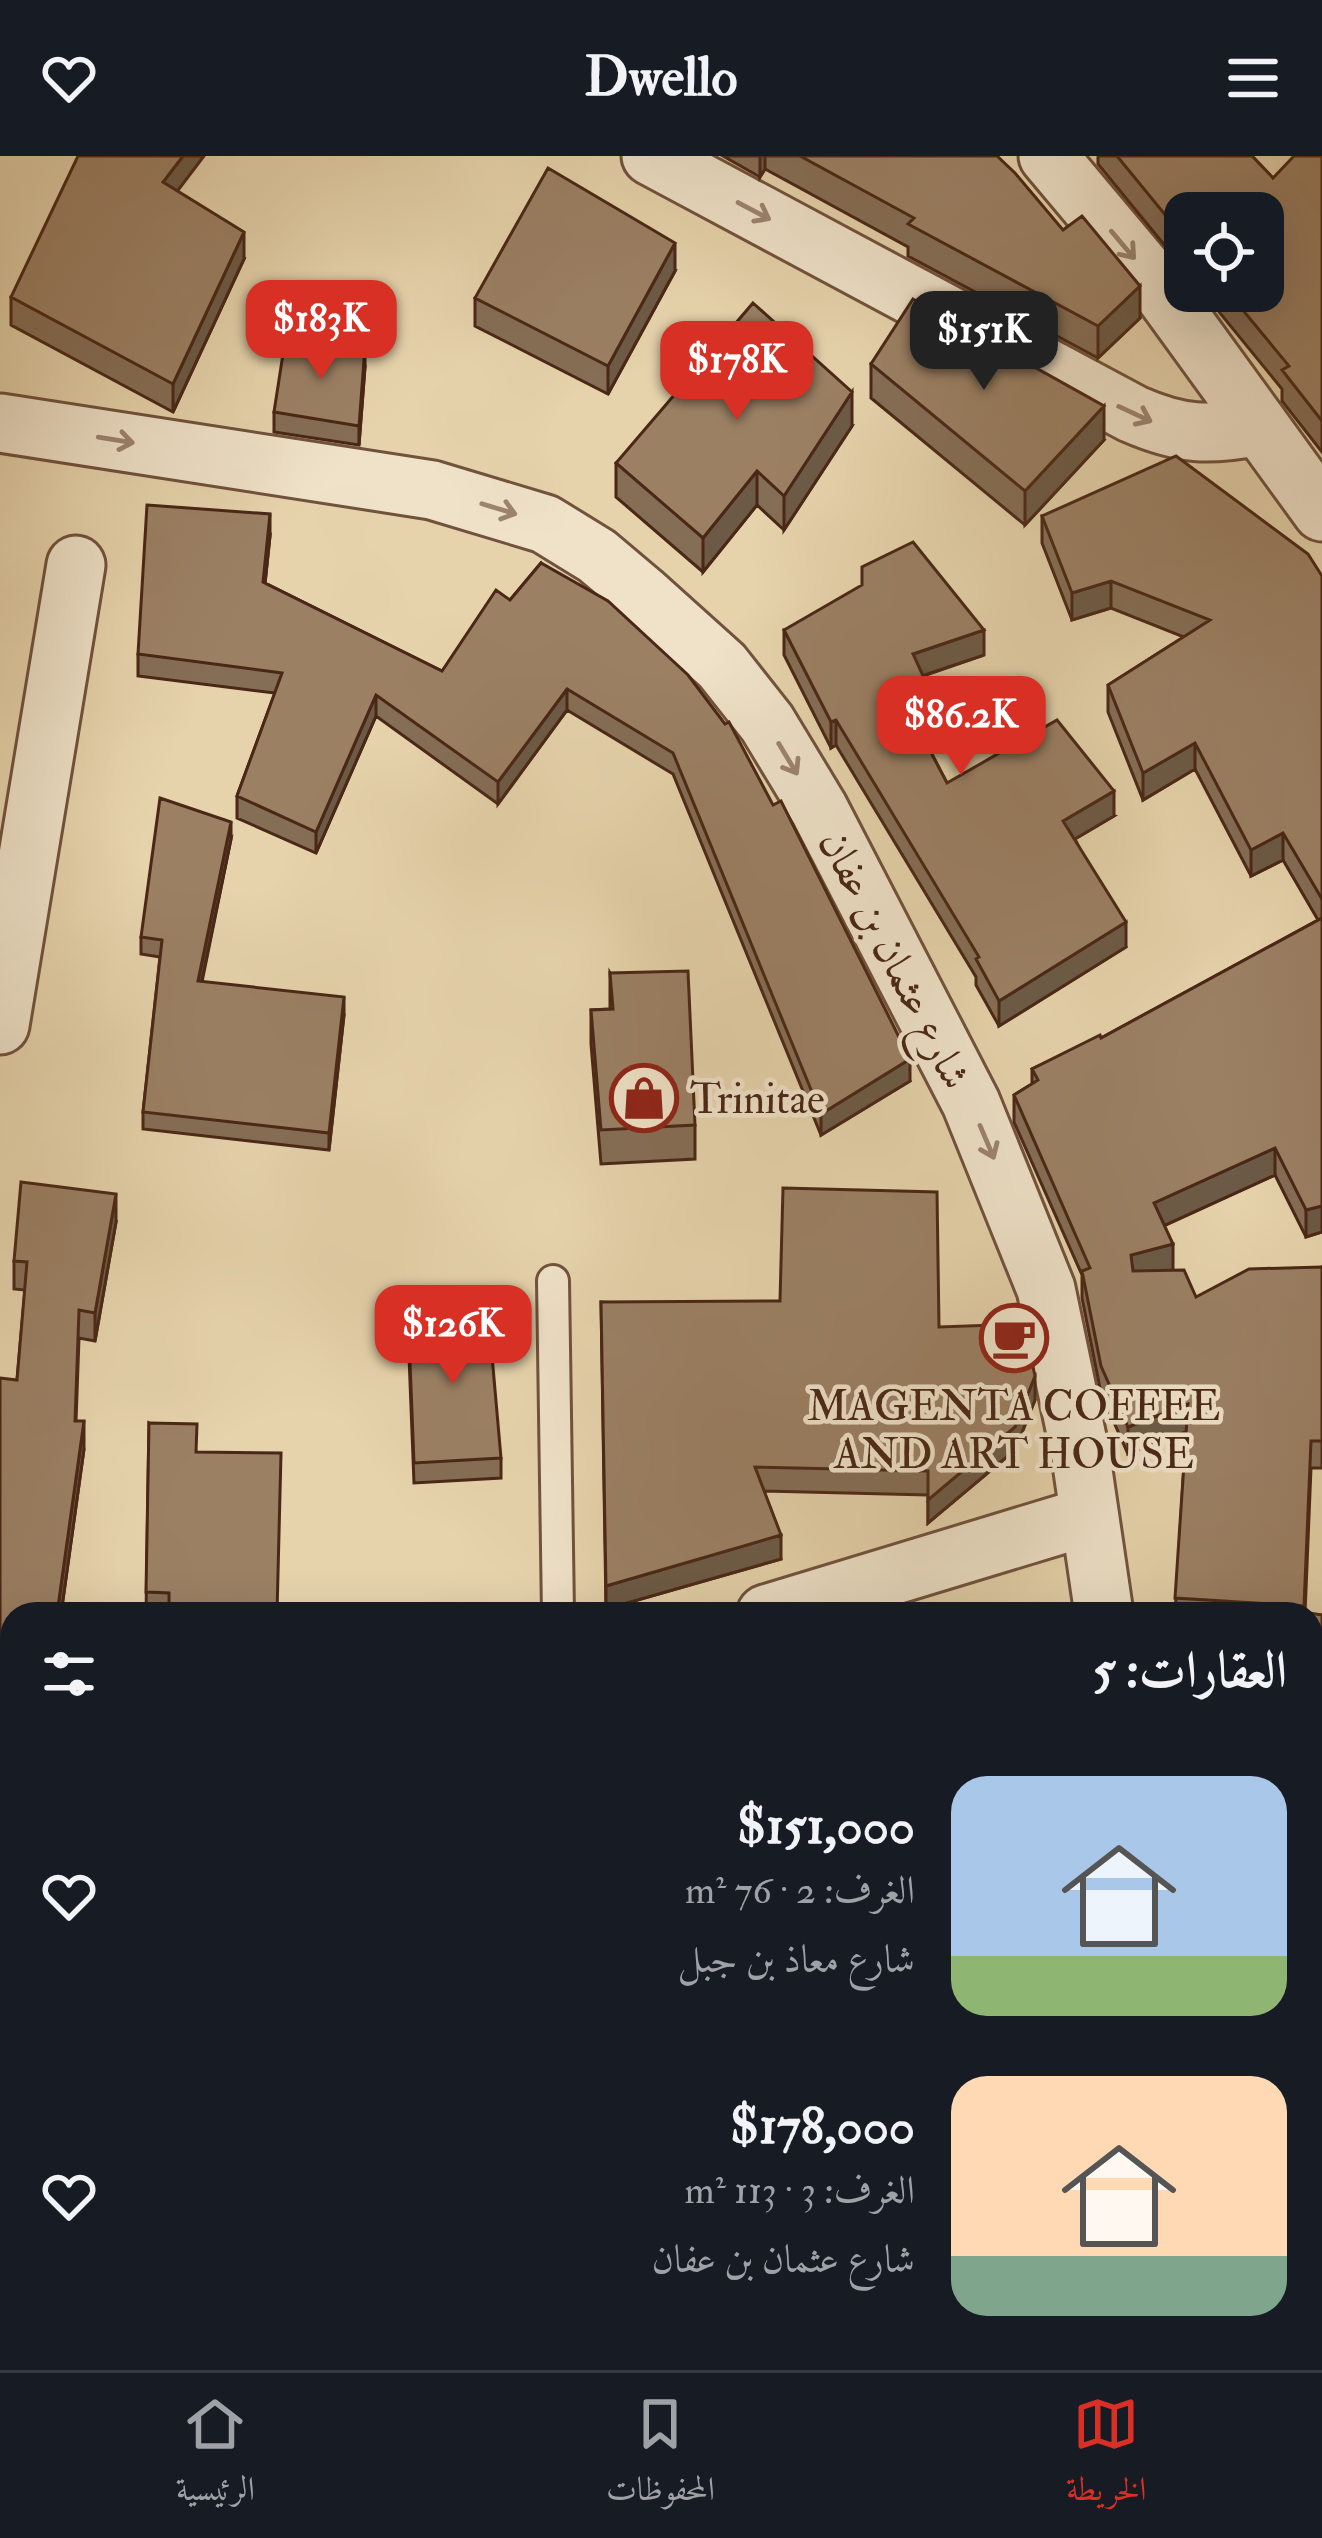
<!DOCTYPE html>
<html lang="ar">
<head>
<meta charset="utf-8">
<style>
	body { margin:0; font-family:"IM FELL Double Pica",Amiri,serif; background:#20242c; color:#f1f3f6; direction:rtl; height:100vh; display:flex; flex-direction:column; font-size:45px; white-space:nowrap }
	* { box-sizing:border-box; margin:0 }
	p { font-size:39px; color:#9ea1a6 }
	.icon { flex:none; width:66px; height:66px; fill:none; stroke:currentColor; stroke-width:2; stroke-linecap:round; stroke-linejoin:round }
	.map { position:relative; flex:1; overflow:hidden; direction:ltr }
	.drawer { position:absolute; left:0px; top:1446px; width:1323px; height:768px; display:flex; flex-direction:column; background:#171b24; border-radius:36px 36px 0 0; box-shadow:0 12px 48px #0002; direction:rtl }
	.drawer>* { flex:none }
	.tools { position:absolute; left:1164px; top:36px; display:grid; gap:24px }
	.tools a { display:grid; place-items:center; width:120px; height:120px; border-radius:24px; background:#171b24; box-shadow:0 12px 48px #0002; font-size:60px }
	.price { position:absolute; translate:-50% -102px; padding:0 27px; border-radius:24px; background:#d93025; color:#fff; font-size:39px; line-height:78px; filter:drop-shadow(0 3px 6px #0008) }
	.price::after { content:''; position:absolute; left:50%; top:72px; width:36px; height:27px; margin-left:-18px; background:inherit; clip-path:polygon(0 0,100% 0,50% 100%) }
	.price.active { background:#222; color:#fff }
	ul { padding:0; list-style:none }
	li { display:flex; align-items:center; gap:36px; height:300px; padding:0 36px }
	li span { display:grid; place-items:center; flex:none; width:336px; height:240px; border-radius:36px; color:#555 }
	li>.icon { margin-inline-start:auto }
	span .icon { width:144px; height:144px; fill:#fffc; stroke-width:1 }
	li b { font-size:51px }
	h2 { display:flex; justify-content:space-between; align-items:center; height:144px; padding:0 36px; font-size:51px }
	header { display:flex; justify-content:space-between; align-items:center; height:156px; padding:0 36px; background:#171b24; font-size:54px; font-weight:700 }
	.dock { display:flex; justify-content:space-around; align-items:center; height:168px; border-top:3px solid #363941; background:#171b24; font-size:33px; color:#9ea1a6 }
	.dock a { display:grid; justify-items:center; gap:6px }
	.dock .active { color:#d93025 }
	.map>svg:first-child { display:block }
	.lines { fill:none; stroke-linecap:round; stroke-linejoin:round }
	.lane-casing { stroke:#71523c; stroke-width:36 }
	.street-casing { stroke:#71523c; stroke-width:63 }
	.secondary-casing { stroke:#4a2716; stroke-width:72 }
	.lane { stroke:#efe2c9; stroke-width:30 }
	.street { stroke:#efe2c9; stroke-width:57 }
	.secondary { stroke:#efe2c9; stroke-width:66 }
	.wall { fill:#856e56; stroke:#4a2716; stroke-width:3 }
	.shaded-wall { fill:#6c5a46; stroke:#4a2716; stroke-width:3 }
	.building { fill:#9b8064; stroke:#4a2716; stroke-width:3 }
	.oneway { stroke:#9c8470 }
	.labels { text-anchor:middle; stroke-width:9; stroke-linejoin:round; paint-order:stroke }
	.street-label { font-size:42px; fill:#4a2716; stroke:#efe2c9 }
	.poi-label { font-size:42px; fill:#4a2716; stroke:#efe2c9; text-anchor:start }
</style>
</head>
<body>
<header><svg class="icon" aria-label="menu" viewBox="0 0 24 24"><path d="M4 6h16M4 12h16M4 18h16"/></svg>Dwello<svg class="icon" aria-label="heart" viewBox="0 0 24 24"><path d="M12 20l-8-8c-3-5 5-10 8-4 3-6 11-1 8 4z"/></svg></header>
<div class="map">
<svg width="1322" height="2214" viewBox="0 0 1322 2214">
	<rect width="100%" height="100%" fill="#e6d3ac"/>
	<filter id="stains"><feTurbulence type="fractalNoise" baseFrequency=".00167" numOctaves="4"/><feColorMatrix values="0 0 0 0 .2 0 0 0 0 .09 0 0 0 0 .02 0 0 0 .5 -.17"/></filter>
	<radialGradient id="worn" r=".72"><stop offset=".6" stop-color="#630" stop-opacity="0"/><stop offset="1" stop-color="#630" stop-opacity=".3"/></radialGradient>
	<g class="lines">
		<!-- lane casing -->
		<g class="lane-casing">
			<path id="lane" d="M553,1125L558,1458"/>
		</g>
		<!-- street casing -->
		<g class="street-casing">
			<path id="street" d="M651,0L1133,258C1181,279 1209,280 1259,270
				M1048,0L1163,137L1322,356
				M0,267L432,334L545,368L597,400L642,438L722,510L767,567L819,653L971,947L1046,1133L1081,1301L1104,1458
				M0,869L76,409
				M766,1458L1089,1360
				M1221,2202L1225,2214
				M1309,2214L1322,2161"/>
		</g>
		<!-- secondary casing -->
		<g class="secondary-casing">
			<path id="secondary" d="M0,1644L12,1642
				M365,2202L366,2214"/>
		</g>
		<!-- lane -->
		<use href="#lane" class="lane"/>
		<!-- street -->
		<use href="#street" class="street"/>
		<!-- secondary -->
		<use href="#secondary" class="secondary"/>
	</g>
	<!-- wall -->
	<path class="wall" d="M723,0H997L1140,162L1098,202L908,100V91L765,13L760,21Z
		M1098,0H1252L1273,22L1322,0V296L1282,245V233L1202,135H1263L1185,57V114L1098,8Z
		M244,103L173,256L11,169V141Z
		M675,115L608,238L475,170V142Z
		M871,208L1104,284L1025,369L871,242Z
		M365,211L359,289L274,276V256Z
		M852,270L784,374L757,349L703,416L616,341V307Z
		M1042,360L1322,420V1076L1306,1081L1275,1019L1164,1070L1173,1114L1196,1141L1322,1111V1312H1311L1305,1458H1175L1186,1275L1128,1298L1101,1237L1082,1142V1119L1014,966V939L1032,928V913L1101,882L1318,764L1283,704L1251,720L1195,613L1143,644L1108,556V529L1184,481L1111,452L1072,464L1042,387Z
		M270,380L265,427L442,515L510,444L541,407L910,925L821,979L673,618L567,554L498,648L376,560L316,697L237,662V640L275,537L138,520V498Z
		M784,474L984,499L923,520L925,550L910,556L947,627L1114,660L1075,683L1126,791L999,870L976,829V821L836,589L831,592L784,499Z
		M231,683L202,826L344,859L329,994L143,973V956L160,801L141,798V781Z
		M610,817L695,969V1003L601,1008L591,888V854L610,853Z
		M116,1066L95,1185L79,1182L76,1265L84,1293L61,1458H12L17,1224L25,1134L14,1133V1105Z
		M601,1146L939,1171L1035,1244L1015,1294L928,1367V1339L764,1335L781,1403L606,1453Z
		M408,1175L501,1302V1322L414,1327Z
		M149,1267L197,1296L278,1458H146Z
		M1311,1458L1322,1459V1646L1311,1644Z
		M0,1696L12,1697V1809H0Z
		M1311,1764L1322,1766V1860L1318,1856L1311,1981Z"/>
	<!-- shaded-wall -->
	<path class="shaded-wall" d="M183,0H204L163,54V26Z
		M760,0H765V13L760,21Z
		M244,76V103L173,256V228Z
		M675,87V115L608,238V210Z
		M1140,130V162L1098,202V170Z
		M365,191V211L359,289V270Z
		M852,236V270L784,374V340Z
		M1104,250V284L1025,369V335Z
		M757,315V349L703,416V382Z
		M270,358V380L263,447V426Z
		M1111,425V452L1072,464V437Z
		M984,474V499L913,523V498Z
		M925,524V550L899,561V536Z
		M567,533V554L498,648V626Z
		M376,539V560L316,697V676Z
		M836,564V589L831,592V566Z
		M1195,587V613L1143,644V617Z
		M1114,635V660L1063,690V665Z
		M231,666V683L198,842V825Z
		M1283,677V704L1251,720V694Z
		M1126,766V791L999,870V845Z
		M344,841V859L329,994V977Z
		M910,903V925L821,979V958Z
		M1275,992V1019L1154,1074V1047Z
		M116,1038V1066L95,1185V1157Z
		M1322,1050V1076L1306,1081V1054Z
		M1173,1088V1115L1131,1126V1099Z
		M1035,1220V1244L1015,1294L928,1367V1344Z
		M1188,1248V1275L1128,1298V1271Z
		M84,1265V1293L61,1458H57Z
		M781,1379V1403L606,1453V1430Z
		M12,1566V1594L0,1597V1569Z
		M1318,1830V1856L1311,1981V1954Z"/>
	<!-- building -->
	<path class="building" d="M78,0H183L163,26L244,76L173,228L11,141Z
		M800,0H997L1015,17L1063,74L1082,60L1140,130L1098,170L908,68L914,62Z
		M1117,0H1252L1273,22L1294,0H1322V265L1282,214L1289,210L1227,135H1263V57H1185V83Z
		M548,12L675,87L608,210L475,142Z
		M913,143L1104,250L1025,335L871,208Z
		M753,147L852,236L784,340L757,315L703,382L616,307Z
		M285,185L365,191L359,270L274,256Z
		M1176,300L1308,398L1322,420V743L1283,677L1251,694L1195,587L1143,617L1108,529L1210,464L1111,425L1072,437L1042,360Z
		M147,349L270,358L263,426L442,515L496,434L510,444L541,407L608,445L688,519L725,568L729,566L773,649L781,645L910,903L821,958L673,597L567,533L498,626L376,539L316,676L237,640L282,517L138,498Z
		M913,386L984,474L913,498L925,524L899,536L947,627L1057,564L1114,635L1063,665L1126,766L999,845L976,803L979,801L836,564L831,566L784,474L862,429V411Z
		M160,642L231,666L198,825L344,841L329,977L143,956L162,784L141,781Z
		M1322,762V1050L1306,1054L1275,992L1154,1047L1173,1088L1131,1099L1133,1115L1184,1114L1196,1141L1249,1113L1322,1111V1285H1311L1304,1450L1175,1442L1188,1248L1128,1271L1101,1210L1082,1115L1090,1112L1014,939L1038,924L1032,913L1100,879L1101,882Z
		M688,815L695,969L601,974L591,854L613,853L610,817Z
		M21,1026L116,1038L95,1157L79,1154L75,1265H84L57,1458H12V1566L0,1569V1222L17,1224L27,1106L14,1105Z
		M783,1032L937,1036L939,1171L1024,1168L1035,1220L1015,1271L928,1344V1315L755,1311L781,1379L606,1430L601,1146L780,1145Z
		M488,1154L501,1302L414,1307L408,1155Z
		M149,1267L197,1268L196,1296L281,1297L277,1458L169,1455V1437L146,1436Z
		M1309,1457L1322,1459V1621L1311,1619V1458Z
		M0,1696L12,1697V1784H0Z
		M1311,1764L1322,1766V1834L1318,1830L1311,1954Z
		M0,1906H12V2202H263L264,2214H0Z
		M501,2202H610L612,2214H503Z
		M1054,2202H1179L1180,2214H1055Z"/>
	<!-- one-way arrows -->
	<defs><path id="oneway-shaft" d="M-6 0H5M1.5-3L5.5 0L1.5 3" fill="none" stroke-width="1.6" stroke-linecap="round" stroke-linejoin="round" transform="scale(3)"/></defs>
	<g class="oneway">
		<use href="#oneway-shaft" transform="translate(754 55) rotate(28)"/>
		<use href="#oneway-shaft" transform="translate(1123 89) rotate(50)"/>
		<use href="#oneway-shaft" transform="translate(1135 258) rotate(25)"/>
		<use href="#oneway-shaft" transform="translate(116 284) rotate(9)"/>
		<use href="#oneway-shaft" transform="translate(499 353) rotate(17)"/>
		<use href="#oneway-shaft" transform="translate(788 603) rotate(59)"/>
		<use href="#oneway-shaft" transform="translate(987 986) rotate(67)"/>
	</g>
	<!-- icons -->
	<defs>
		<g id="shop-ring" transform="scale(3.45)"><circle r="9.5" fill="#efe2c9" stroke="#8f2418" stroke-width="1.5"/><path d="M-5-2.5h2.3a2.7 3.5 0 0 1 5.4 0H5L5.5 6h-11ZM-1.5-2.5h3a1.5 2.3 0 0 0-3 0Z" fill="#8f2418"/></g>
		<g id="cafe-ring" transform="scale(3.45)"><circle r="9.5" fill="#efe2c9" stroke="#8f2418" stroke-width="1.5"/><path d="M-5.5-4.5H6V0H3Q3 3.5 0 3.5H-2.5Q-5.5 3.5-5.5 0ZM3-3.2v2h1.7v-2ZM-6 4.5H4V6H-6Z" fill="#8f2418"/></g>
	</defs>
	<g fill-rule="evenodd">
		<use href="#shop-ring" x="644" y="942"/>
		<use href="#cafe-ring" x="1014" y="1182"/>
	</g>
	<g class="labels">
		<!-- street labels -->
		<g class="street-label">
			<text transform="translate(896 803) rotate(63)" y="15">شارع عثمان بن عفان</text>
		</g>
		<!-- poi labels -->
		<g class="poi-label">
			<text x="690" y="957">Trinitae</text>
			<text x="1014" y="1264" text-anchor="middle">MAGENTA COFFEE<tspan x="1014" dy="48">AND ART HOUSE</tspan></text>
		</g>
	</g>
	<rect width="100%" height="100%" filter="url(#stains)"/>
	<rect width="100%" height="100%" fill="url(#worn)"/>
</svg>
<div class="tools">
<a><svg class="icon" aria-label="locate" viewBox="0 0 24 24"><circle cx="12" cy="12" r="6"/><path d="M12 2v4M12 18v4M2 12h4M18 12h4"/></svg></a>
</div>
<b class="price" style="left:321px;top:226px">$183K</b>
<b class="price active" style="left:984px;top:237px">$151K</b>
<b class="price" style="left:737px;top:267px">$178K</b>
<b class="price" style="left:961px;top:622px">$86.2K</b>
<b class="price" style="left:453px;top:1231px">$126K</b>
<section class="drawer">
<h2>العقارات: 5<svg class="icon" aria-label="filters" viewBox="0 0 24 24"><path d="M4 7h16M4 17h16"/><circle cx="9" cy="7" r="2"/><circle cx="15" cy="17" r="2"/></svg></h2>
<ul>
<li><span style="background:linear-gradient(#a9c7e8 75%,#8fb573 0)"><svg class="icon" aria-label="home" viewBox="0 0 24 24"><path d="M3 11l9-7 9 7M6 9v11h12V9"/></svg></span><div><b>$151,000</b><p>الغرف: 2 · 76 m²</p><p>شارع معاذ بن جبل</p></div><svg class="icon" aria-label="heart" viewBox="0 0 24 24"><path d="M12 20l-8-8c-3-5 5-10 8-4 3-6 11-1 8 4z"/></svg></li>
<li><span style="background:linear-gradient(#ffd9b3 75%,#7fa58c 0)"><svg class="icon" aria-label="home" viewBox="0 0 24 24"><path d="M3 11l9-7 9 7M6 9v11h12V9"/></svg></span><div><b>$178,000</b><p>الغرف: 3 · 113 m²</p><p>شارع عثمان بن عفان</p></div><svg class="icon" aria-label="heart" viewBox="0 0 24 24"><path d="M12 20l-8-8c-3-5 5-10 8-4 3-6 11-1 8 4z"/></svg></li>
</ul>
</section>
</div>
<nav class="dock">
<a class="active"><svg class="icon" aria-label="map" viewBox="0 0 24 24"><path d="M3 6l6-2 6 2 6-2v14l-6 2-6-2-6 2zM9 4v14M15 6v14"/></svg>الخريطة</a>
<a><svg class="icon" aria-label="saved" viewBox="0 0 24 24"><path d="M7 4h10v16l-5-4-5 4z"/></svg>المحفوظات</a>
<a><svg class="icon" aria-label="home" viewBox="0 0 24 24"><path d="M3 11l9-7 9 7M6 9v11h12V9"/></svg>الرئيسية</a>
</nav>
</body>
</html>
